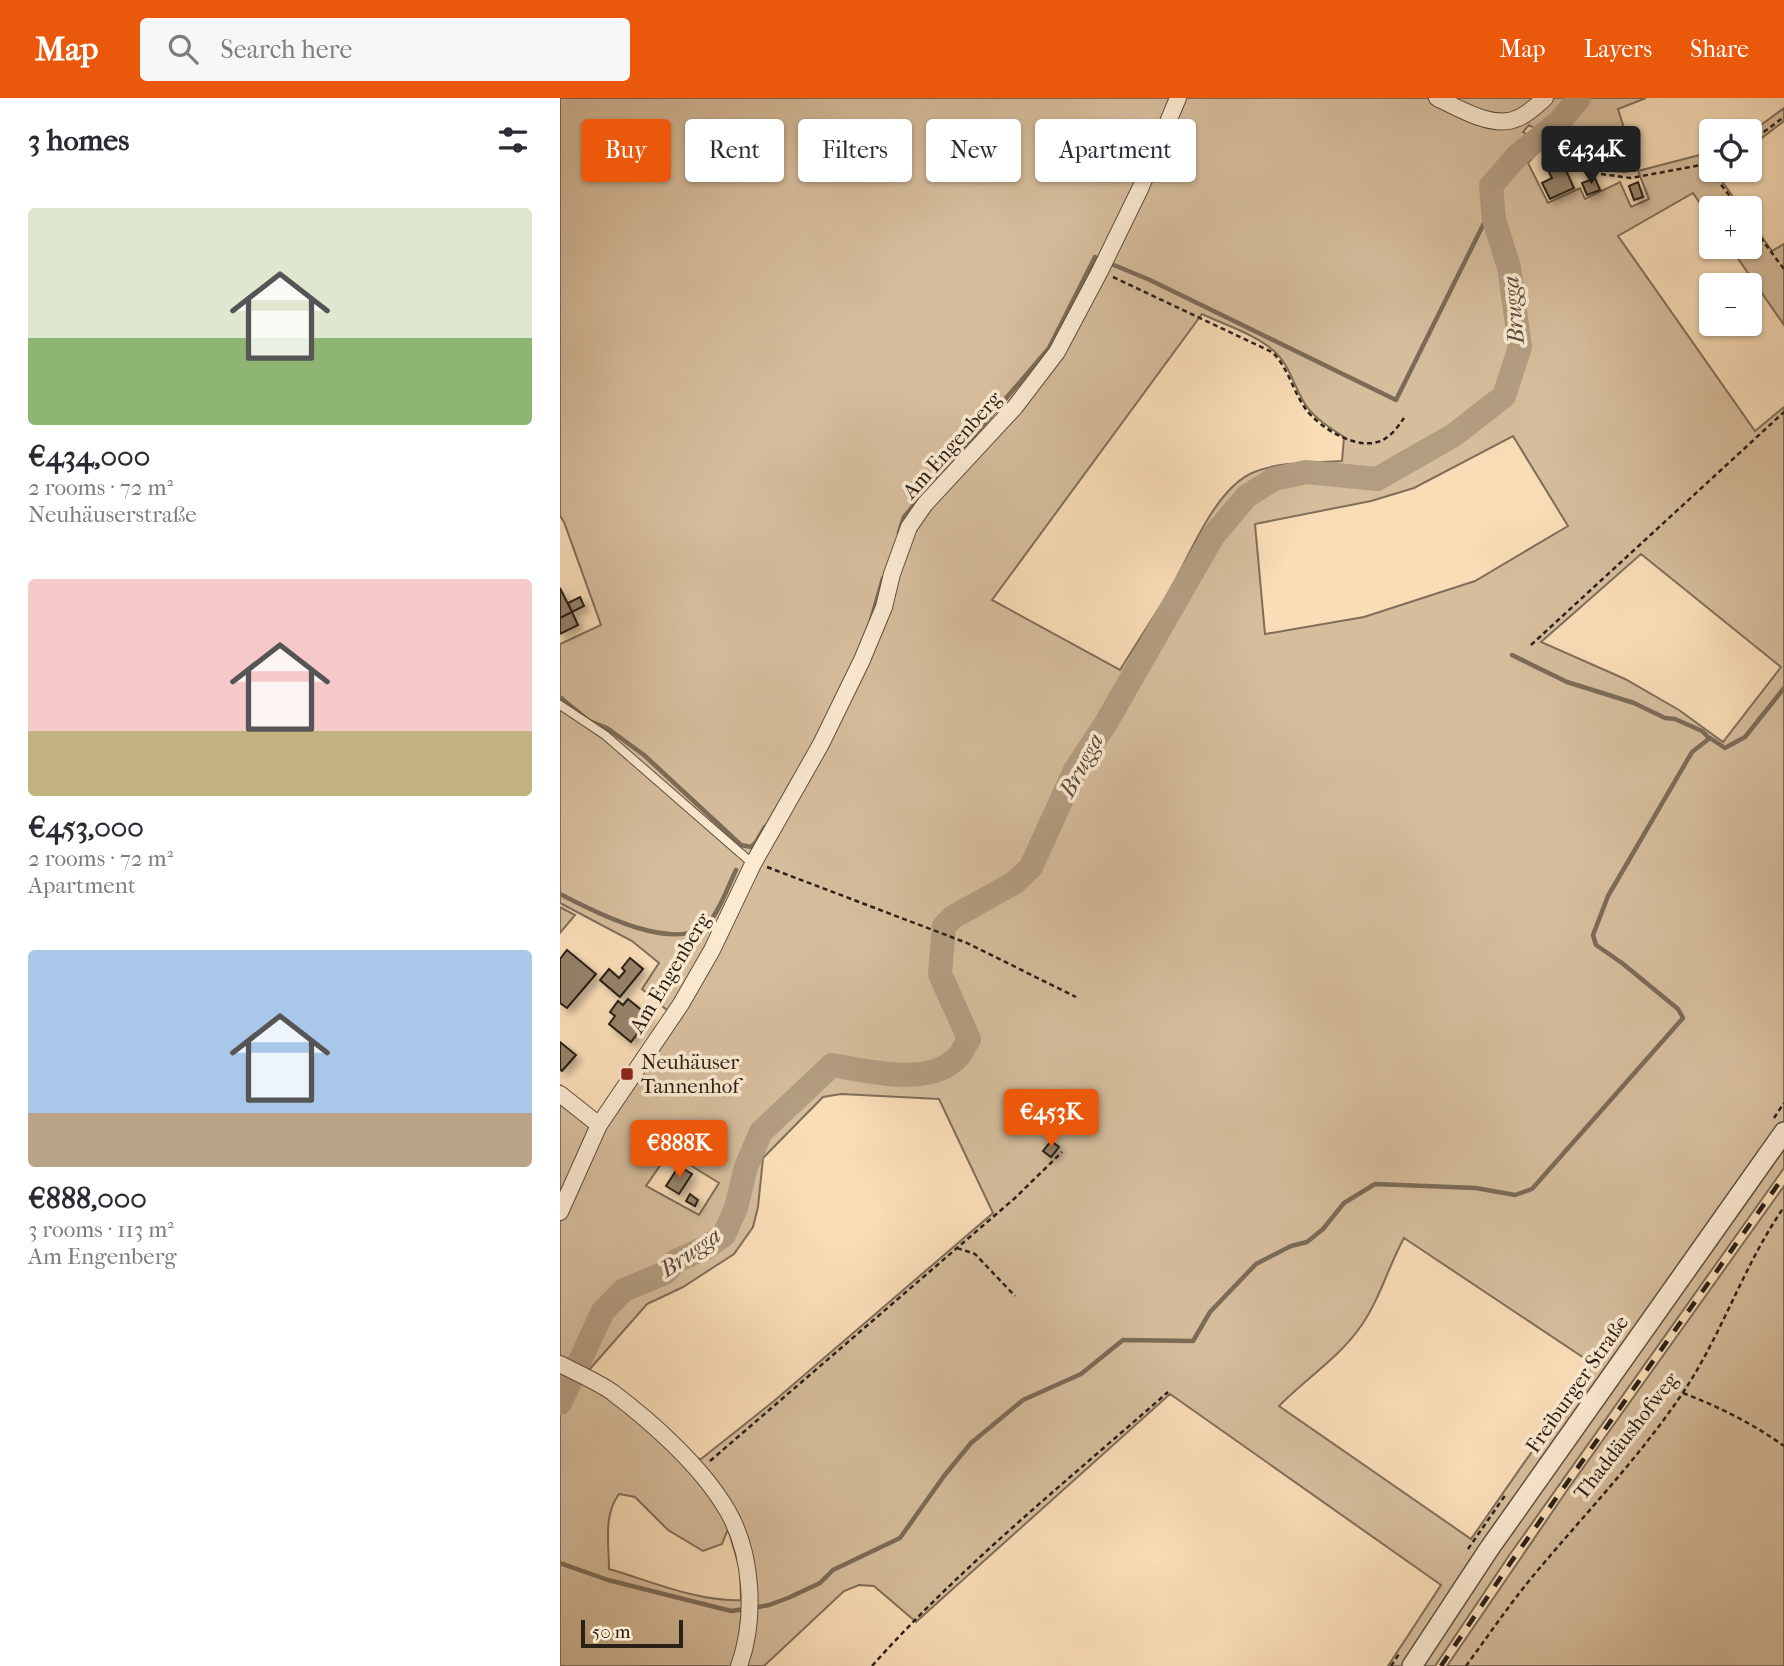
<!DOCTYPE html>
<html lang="en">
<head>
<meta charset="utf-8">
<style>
	body { margin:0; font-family:"IM FELL French Canon",serif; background:#f7f7f7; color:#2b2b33; height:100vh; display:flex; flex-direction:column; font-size:26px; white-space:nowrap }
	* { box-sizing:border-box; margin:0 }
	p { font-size:23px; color:#7c7c81 }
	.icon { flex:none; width:38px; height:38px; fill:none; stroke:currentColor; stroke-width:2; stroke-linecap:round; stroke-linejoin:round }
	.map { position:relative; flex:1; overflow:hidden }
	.panel { display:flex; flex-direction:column; background:#fff; width:560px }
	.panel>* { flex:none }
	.hud { position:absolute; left:21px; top:21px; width:665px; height:63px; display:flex; gap:14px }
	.fabs { position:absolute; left:1139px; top:21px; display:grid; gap:14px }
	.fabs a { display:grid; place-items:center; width:63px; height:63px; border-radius:7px; background:#fff; box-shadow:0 2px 5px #0004; font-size:35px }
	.scale { position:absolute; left:21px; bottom:18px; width:102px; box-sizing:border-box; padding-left:7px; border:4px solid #2a2017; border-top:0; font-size:19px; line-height:24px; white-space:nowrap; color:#2a2017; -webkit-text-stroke:5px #fbe9d0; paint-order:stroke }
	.price { position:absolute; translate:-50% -60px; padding:0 16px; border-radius:7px; background:#ea580c; color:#fff; font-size:23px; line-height:46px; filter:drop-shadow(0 2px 4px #0008) }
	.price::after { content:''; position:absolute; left:50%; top:42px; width:21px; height:16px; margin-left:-10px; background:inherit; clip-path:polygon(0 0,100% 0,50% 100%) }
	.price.selected { background:#222; color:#fff }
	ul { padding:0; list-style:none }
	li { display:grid; align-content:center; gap:14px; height:371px; padding:0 28px }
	li span { display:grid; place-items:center; height:217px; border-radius:7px; color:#555 }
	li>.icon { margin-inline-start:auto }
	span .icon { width:126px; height:126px; fill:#fffc; stroke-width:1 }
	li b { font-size:30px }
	h2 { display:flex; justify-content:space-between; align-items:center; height:84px; padding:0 28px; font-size:30px }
	.chip { padding:0 24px; border-radius:7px; background:#fff; box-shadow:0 2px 5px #0004; font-size:24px; line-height:63px }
	.chip.selected { background:#ea580c; color:#fff }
	header { display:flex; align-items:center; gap:42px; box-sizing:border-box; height:98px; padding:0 35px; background:#ea580c; color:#fff }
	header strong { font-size:33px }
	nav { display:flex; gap:38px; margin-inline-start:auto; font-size:24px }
	.search { width:490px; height:63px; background:#f7f7f7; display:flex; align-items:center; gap:18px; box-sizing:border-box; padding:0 24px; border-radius:7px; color:#7c7c81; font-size:26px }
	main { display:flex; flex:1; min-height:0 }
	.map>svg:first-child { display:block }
	.green { fill:#d6bd9c; stroke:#806e5a; stroke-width:2; fill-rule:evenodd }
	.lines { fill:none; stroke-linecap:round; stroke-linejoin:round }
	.stream { stroke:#7c6b57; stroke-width:4.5 }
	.river { stroke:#b39d81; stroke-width:24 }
	.building { fill:#96826a; stroke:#2a2017; stroke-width:2; filter:url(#shadow) }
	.service-casing { stroke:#5e4f3f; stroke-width:10 }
	.minor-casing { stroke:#5e4f3f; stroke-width:18 }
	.tertiary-casing { stroke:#5e4f3f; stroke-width:22 }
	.path { stroke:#2a2017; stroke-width:2.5; stroke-dasharray:5 3.5; stroke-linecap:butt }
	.service { stroke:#fbe9d0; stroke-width:8 }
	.minor { stroke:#fbe9d0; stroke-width:16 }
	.tertiary { stroke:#fbe9d0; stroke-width:19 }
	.rail { stroke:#2a2017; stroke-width:4.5; stroke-dasharray:12 12; stroke-linecap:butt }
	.poi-dot { fill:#8f2418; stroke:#fbe9d0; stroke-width:2.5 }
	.labels { text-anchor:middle; stroke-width:7; stroke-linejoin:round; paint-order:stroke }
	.street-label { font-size:21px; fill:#2a2017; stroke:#fbe9d0 }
	.poi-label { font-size:21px; fill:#2a2017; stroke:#fbe9d0; text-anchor:start }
	.water-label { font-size:23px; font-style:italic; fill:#5a4c3c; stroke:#fbe9d0 }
</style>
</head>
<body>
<header>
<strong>Map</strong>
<div class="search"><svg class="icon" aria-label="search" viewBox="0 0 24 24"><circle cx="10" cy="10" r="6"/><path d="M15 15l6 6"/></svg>Search here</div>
<nav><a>Map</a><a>Layers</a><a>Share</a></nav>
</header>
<main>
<section class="panel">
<h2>3 homes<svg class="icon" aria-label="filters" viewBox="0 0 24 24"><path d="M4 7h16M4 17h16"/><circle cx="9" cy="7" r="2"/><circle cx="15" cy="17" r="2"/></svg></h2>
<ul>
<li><span style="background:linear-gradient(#dfe7d0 60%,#8fb573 0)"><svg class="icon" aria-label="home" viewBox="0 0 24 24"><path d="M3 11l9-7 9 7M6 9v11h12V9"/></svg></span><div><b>€434,000</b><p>2 rooms · 72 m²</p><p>Neuhäuserstraße</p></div></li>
<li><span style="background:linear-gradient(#f6c9c9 70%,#c2b280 0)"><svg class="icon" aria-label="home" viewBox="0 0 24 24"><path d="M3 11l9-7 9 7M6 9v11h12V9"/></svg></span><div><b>€453,000</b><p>2 rooms · 72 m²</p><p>Apartment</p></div></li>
<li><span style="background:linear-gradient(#a9c7e8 75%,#b9a48a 0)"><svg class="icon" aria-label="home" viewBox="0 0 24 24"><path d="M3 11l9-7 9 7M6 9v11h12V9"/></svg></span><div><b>€888,000</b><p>3 rooms · 113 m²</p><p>Am Engenberg</p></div></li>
</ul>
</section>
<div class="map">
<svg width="1224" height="1568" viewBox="0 0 1224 1568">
	<defs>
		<filter id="shadow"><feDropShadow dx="5" dy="5" stdDeviation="3.5" flood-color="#0004"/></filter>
	</defs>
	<rect width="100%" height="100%" fill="#f9ddb7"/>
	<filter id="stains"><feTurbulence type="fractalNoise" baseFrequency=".00286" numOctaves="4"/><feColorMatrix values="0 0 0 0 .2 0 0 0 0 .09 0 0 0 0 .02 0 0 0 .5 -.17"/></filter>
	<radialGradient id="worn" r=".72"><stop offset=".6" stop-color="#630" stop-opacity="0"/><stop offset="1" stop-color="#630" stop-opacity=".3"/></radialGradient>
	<!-- green -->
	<path class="green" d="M0,0H1086L1058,11L1077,71L1065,74L1051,73L1031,36L1010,52L969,27L963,34L985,46L968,65L988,105L1020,90L1025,101L1060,84L1071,109L1089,101L1078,73L1151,54L1152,72H1154L1181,110H1152L1151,122L1133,95L1058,138L1195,333L1224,309V1070L948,1459L875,1568H828L881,1487L610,1296L356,1524L314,1488L299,1487L284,1493L204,1568H0V987L37,1018L108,913L82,891L99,865L72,843L0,805V546L41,527L4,424L0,418ZM642,216C665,227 695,236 714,253C731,268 734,291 747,309C757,322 770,330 784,339L782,363C753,365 719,363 692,375C654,392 629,459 609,494C593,520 576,546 560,572L432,502ZM953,338L1008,428L915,483L804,519L705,536L695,426L811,403L854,390ZM1081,456L1221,569L1163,644L1119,612L1065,581L981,544ZM281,996L379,1001L433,1115L214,1303L141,1361L135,1360L29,1272L87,1206L123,1189L174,1156L193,1129L198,1109L203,1060L263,999ZM126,1030L144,1040L130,1067L159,1085L139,1117L86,1088ZM844,1140L1033,1266L911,1441L719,1308C745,1281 779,1260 801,1228C820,1201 828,1169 844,1140ZM59,1396L75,1399L108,1432L143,1453L162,1446L168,1431L180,1471L181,1502C138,1504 91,1483 49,1471C49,1447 43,1417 59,1396Z
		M1224,10V23L1190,49V35Z
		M1190,122L1212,153L1224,146V227L1170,149H1190Z
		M0,809L15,817L0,835Z
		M1224,1088V1568H887L1008,1391Z"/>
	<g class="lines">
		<!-- stream -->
		<path class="stream" d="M549,165L590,182L836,302L933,107
			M365,395L489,250L535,159L541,162
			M339,435L344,419L359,401
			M311,522L323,480
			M952,557L1007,584L1074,605L1105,620L1115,621L1142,633L1149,640
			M1,600L29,623L47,630L84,657L181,747L191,749L196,744L205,729
			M0,796C33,813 116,857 148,825C159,815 169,786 176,772
			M0,1291L4,1294
			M0,1465L48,1482L171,1513L185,1511
			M193,1510L209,1507L228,1500L260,1485L273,1472L340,1440L384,1378L411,1345L463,1302L521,1276L563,1242L633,1243L650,1214L696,1166L731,1148L747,1144L763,1131L784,1105L815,1086L916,1090L955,1097L972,1091L1123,920L1118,911L1062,865L1036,847L1033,837L1048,798L1132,654L1150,640L1165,650L1185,639L1224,590"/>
		<!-- river -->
		<path class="river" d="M0,1305L43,1213L64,1192L105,1175L116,1163L147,1149L164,1137L176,1110L186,1069L201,1034L272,967C308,973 368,989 397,960C402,955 405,947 409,941L380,876L384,828L393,819L454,785L471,769L515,672L546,625L653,438L687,398L714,381L746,374L817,381L894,337L944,298L960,249L949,169L934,122L931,88L958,57L1000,23L1019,0"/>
	</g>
	<!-- building -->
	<path class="building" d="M998,55L1014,90L990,101L982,85L992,80L983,62Z
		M1035,80L1040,92L1027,97L1022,85Z
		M1078,84L1083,99L1074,102L1069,88Z
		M0,490L12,514L0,520Z
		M20,499L24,508L12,514L8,505Z
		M12,514L18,527L0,536V520Z
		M7,852L36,876L7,910L0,905V861Z
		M70,860L83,871L60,899L40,882L49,871L59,880L65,873L62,870Z
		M68,901L90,919L71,944L49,926L55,918L50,914L58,903L63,907Z
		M0,944L16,957L2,973L0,971Z
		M130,1033L138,1040L126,1056L117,1050Z
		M491,1043L499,1049L491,1059L483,1053Z
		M119,1068L132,1076L119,1096L106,1088Z
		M130,1096L138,1102L135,1108L126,1103Z"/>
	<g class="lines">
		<!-- service casing -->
		<g class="service-casing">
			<path id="service" d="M0,607L45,637L193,766"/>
		</g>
		<!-- minor casing -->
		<g class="minor-casing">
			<path id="minor" d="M877,0C899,10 933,32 958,20C968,16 977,7 985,0
				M0,996L39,1027
				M0,1114L39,1027L121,906L152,852L193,766L261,646L302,562L324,509L332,476L349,429L365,406L455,309L497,254L540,173L580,91L618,0
				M0,1266C17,1275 36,1283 52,1294C92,1324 142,1369 167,1412C193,1456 196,1521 179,1568"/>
		</g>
		<!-- tertiary casing -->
		<g class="tertiary-casing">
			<path id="tertiary" d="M852,1568L929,1451L1224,1034"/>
		</g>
		<!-- path -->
		<path class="path" d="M1190,44L1224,19
			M1144,68L1153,76L1179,110
			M1041,76L1071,80L1152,65
			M1190,126L1224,171
			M553,179L712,254C728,269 732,291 745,310C759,330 802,357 826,340C833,336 839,327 844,320
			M971,547L1224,314
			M207,769L407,845L516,899
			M1214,1020L1224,1005
			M397,1150L415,1156L455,1198
			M1123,1295C1159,1309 1192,1325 1224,1348
			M150,1363L455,1100L502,1054
			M908,1451L946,1396
			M312,1568C401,1468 507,1383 608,1294
			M831,1568L839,1556
			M906,1568C928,1538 949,1507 973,1478C1023,1418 1078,1361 1122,1296C1162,1237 1183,1168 1224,1109"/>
		<!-- service -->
		<use href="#service" class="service"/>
		<!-- minor -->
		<use href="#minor" class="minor"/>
		<!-- tertiary -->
		<use href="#tertiary" class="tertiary"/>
		<!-- rail -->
		<path class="rail" d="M881,1568L951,1464L1224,1078"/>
	</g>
	<!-- markers -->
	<rect class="poi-dot" x="60" y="969" width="14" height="14" rx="3.5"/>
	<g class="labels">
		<!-- street labels -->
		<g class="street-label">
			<text transform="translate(392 347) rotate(-48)" y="7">Am Engenberg</text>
			<text transform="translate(110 875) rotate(-59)" y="7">Am Engenberg</text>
			<text transform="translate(1017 1286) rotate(-55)" y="7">Freiburger Straße</text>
			<text transform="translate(1066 1338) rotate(-52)" y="7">Thaddäushofweg</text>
		</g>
		<!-- poi labels -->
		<g class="poi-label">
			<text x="81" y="971">Neuhäuser<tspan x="81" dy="24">Tannenhof</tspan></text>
		</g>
		<!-- water labels -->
		<g class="water-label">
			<text transform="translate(953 212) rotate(-95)" y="8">Brugga</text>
			<text transform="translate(521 667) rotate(-62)" y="8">Brugga</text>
			<text transform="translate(130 1154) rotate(-35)" y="8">Brugga</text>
		</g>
	</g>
	<rect width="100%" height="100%" filter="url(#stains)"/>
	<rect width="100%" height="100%" fill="url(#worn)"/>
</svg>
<div class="fabs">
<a><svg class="icon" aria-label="locate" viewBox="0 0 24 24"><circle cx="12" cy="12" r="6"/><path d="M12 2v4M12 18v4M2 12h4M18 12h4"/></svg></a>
<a>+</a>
<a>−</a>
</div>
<div class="scale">50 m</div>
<b class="price selected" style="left:1031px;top:88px">€434K</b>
<b class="price" style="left:491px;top:1051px">€453K</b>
<b class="price" style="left:119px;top:1082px">€888K</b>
<div class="hud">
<a class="chip selected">Buy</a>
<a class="chip">Rent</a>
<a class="chip">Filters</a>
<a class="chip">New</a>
<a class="chip">Apartment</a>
</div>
</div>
</main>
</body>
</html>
